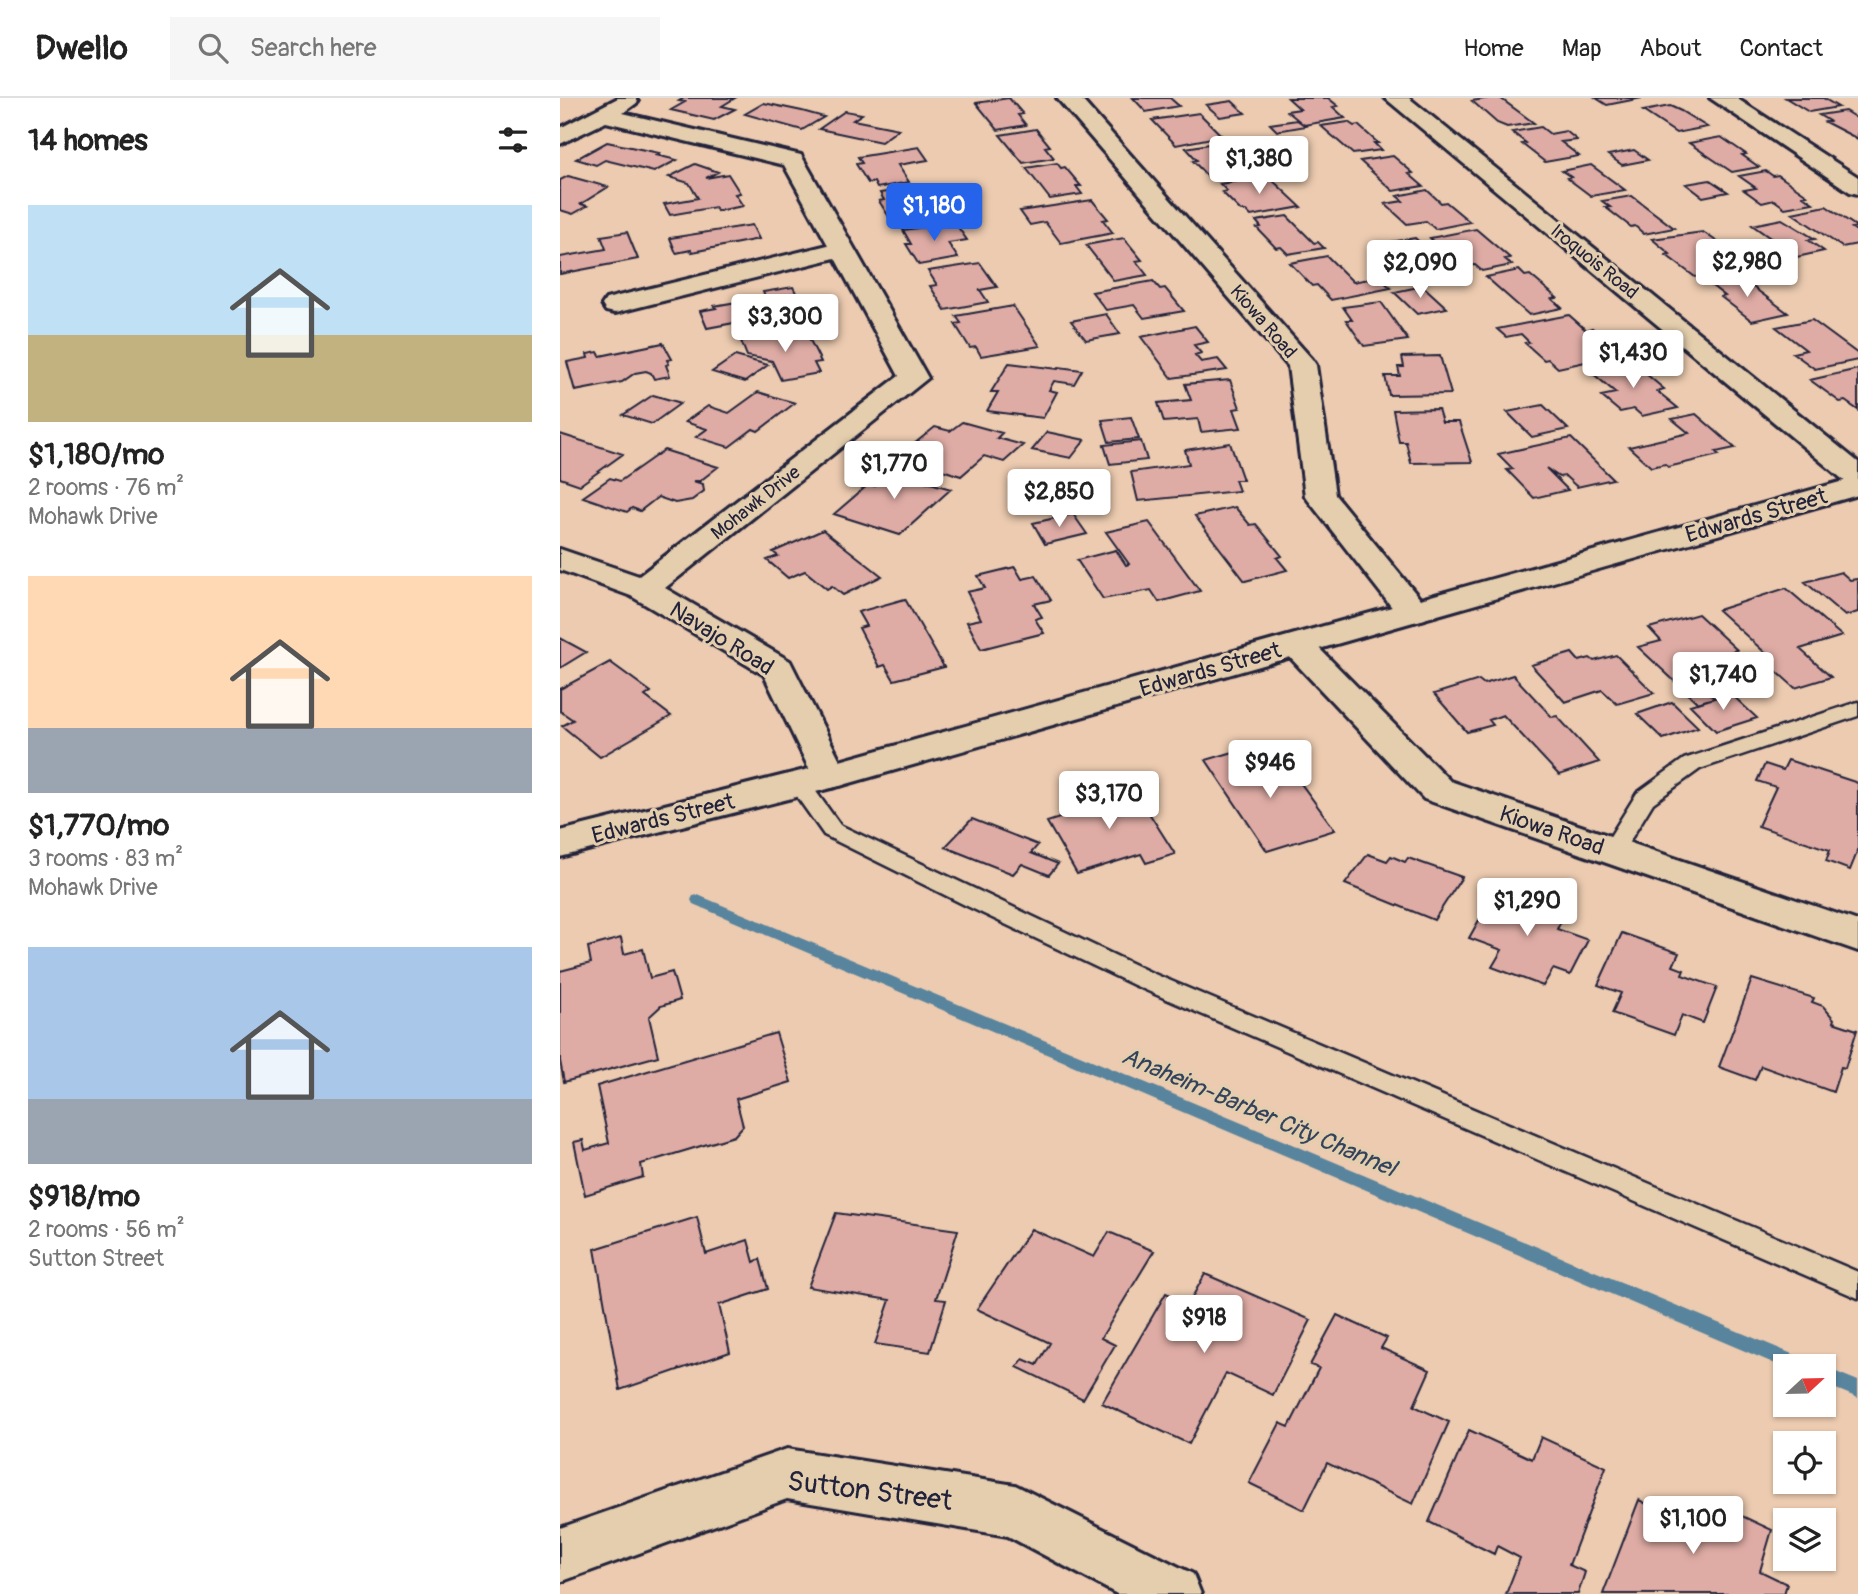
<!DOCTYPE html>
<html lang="en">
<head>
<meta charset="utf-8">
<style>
	body { margin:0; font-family:Pangolin,sans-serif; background:#f6f6f6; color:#222; height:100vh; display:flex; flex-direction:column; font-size:26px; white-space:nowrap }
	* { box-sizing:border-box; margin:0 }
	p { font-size:23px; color:#767676 }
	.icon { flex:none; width:38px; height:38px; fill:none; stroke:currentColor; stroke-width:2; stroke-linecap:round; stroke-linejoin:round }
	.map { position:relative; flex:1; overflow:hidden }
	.sheet { display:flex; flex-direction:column; background:#fff; width:560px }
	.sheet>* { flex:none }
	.needle { width:46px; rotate:68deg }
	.tools { position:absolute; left:1213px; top:1256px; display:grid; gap:14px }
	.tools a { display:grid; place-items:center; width:63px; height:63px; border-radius:0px; background:#fff; box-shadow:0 2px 5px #0004; font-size:35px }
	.price { position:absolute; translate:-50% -60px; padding:0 16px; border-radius:7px; background:#fff; color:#222; font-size:23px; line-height:46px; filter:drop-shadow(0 2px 4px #0008) }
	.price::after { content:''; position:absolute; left:50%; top:42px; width:21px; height:16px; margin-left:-10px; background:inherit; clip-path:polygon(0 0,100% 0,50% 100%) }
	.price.active { background:#2563eb; color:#fff }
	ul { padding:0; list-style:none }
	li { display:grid; align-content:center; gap:14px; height:371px; padding:0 28px }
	li span { display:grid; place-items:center; height:217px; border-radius:0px; color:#555 }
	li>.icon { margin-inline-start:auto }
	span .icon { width:126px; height:126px; fill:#fffc; stroke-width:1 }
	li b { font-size:30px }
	h2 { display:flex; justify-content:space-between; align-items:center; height:84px; padding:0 28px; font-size:30px }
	header { display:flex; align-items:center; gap:42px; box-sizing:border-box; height:98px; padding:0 35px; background:#fff; border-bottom:2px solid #e0e0e0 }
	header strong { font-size:33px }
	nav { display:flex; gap:38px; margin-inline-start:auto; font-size:24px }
	.search { width:490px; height:63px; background:#f6f6f6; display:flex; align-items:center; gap:18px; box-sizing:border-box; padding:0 24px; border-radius:0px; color:#767676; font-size:26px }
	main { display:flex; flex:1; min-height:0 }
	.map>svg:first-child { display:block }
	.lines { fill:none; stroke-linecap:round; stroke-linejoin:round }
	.stream { fill:#59849d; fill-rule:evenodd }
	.building { fill:#dfaca5; stroke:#22223b; stroke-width:2 }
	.lane-casing { stroke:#22223b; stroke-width:5 }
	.street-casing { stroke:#22223b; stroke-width:6 }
	.secondary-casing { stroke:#22223b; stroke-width:6 }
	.lane { fill:#e4cead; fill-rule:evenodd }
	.street { fill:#e4cead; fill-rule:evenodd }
	.secondary { fill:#e4cead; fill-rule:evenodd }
	.labels { text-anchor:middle; stroke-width:6; stroke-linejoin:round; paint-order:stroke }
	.far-street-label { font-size:19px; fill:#22223b; stroke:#e4cead }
	.street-label { font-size:23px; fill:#22223b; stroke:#e4cead }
	.water-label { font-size:24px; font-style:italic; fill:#34435c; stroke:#e4cead }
	.near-street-label { font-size:28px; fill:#22223b; stroke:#e4cead }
</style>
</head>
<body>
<header>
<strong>Dwello</strong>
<div class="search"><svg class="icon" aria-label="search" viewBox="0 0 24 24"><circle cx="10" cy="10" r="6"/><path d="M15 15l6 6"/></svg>Search here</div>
<nav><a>Home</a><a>Map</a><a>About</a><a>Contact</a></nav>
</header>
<main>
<section class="sheet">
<h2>14 homes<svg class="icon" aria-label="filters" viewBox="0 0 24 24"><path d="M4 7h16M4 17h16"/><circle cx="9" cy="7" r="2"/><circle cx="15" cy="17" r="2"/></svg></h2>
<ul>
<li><span style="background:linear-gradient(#bfe0f5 60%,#c2b280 0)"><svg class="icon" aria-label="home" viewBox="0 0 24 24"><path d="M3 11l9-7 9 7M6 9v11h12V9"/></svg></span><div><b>$1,180/mo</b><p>2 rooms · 76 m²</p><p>Mohawk Drive</p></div></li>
<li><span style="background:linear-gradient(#ffd9b3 70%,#9aa5b1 0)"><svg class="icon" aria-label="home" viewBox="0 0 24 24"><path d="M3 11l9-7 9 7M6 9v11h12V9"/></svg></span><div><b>$1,770/mo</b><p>3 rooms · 83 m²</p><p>Mohawk Drive</p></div></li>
<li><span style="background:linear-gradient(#a9c7e8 70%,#9aa5b1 0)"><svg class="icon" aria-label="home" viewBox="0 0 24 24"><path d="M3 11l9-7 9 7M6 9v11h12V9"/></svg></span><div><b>$918/mo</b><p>2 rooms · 56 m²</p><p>Sutton Street</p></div></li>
</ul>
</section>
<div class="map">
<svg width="1298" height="1496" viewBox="0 0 1298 1496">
	<rect width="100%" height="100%" fill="#eccbb0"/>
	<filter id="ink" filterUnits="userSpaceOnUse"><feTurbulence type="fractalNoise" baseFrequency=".0143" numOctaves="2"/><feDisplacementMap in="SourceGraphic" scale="14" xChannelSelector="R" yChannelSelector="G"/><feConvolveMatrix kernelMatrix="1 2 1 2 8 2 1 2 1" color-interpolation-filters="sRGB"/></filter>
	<g filter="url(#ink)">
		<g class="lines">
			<!-- stream -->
			<path class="stream" d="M138,797L1249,1263L1252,1269L1225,1270L133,806L131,802L133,798Z
				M1264,1269L1298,1283V1300L1264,1286Z"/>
		</g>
		<!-- building -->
		<path class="building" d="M124,0H175L162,8L175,11L154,22L111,12L125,4L119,3Z
			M449,0L463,16L458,17L466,27L438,32L416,5Z
			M573,0H610L619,8L586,14Z
			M728,0H768L778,8L773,9L785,20L744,27L727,13L740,11Z
			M930,0H940L974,25L947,29L937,25L912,3Z
			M1036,0H1082L1047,7Z
			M1226,0H1263L1278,9L1249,14Z
			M672,3L685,15L660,19L646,7Z
			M204,5L242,13L264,19L242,32L185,16Z
			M1110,8L1121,13L1147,29L1116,35L1083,13Z
			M285,13L302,16L293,22L339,31L321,44L259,31Z
			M1285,13L1298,21V41L1265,24L1269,23L1259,17Z
			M639,15L662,38L616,47L592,22Z
			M737,22L746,28L717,33L710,26Z
			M788,24L794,28L798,27L818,45H814L821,52L793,56L761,28Z
			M981,29L990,36L1006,33L1017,42L1001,44L1019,58L985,64L962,46L966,45L952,34Z
			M476,31L490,48L485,49L494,60L463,65L440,37Z
			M1161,39L1186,56L1182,57L1199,69L1172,74L1129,45Z
			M47,44L99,55L96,57L117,62L94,74L45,62L36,67L16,61Z
			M655,45L659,49L678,46L702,71L649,80L633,63L637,62L626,50Z
			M359,49L368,62L338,67L349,84L317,90L314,84L308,85L296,66L302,65L298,59Z
			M1074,52L1088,62L1062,67L1048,57Z
			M833,58L853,75L849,76L863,88L833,93L800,63Z
			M497,65L501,70L505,69L521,88H516L522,96L490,101L466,70Z
			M135,66L158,74L146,80L168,76L180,95L175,96L183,108L157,113L155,109L110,117L104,106L138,100L129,85L109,79Z
			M1031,67L1065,92L1031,98L1007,80L1011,79L1002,73Z
			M1206,73L1213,78L1218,77L1247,97L1243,98L1253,105L1225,110L1214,102L1202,105L1184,92L1196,90L1179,78Z
			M8,78L48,89L21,106L27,108L13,116L0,112V82Z
			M708,78L741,109L691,118L686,113H681L662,94L667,93L660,86Z
			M1150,82L1168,94L1143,99L1126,86Z
			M367,88L372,96L358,98L373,121L339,127L336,121L331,122L319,103L324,102L320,95Z
			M867,92L881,105L886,104L910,124L875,131L866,123L847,126L825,106L843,103L837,98Z
			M1072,98L1114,130L1084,136L1075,128L1071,129L1045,109H1050L1042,103Z
			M532,102L548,121L543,122L553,135L501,145L485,124L470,127L460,113Z
			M1266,108L1297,129L1292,130L1298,134V146L1282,149L1232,115Z
			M727,118L754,145L758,144L764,150L728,156L721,149L716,150L697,130L701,129L696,123Z
			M1222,121L1255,141L1248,142L1264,153L1237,159L1192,127Z
			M395,125L407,142L388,145L398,160L359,167L346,146H351L343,132Z
			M192,127L199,141L132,154L131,152L116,155L110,140Z
			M916,131L950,160L945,161L952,167L922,173L915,167L903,169L870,140Z
			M67,134L78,161L0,176V159L46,151L41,138Z
			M1143,134L1166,150L1146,154L1169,171L1135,179L1106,157L1110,156L1092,141Z
			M564,140L582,162L576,163L587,177L554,183L526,147Z
			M855,140L871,155L840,160L825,145Z
			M767,158L793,184L819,179L831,190L771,202L757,187L752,188L730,165Z
			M420,165L437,189L420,192L428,204L385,212L370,188L377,187L368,173Z
			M959,172L965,178L970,177L997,200L992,201L1002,210L969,217L926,179Z
			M1178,178L1228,215L1192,223L1161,199L1165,198L1147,184Z
			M593,183L600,191L605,190L624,213L584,220L574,207L546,212L532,194Z
			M863,188L887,210L857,216L834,194Z
			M233,189L245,212L235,214L239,222L193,230L190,222L147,230L140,213L156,210L154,208L205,199L203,194Z
			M821,204L848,242L804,248L786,222H792L783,209Z
			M453,208L480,248L421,258L416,249L410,250L395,226L401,225L396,218Z
			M546,216L560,236L526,242L511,223Z
			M1009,217L1026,232L1032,230L1062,256L998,270L988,261L984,262L965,245L969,244L961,236L946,239L937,231Z
			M1252,222L1298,256V262L1255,271L1233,255L1246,252L1216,229Z
			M635,228L648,244L634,247L641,255L635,257L641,264L658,261L667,272L612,280L581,239Z
			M238,233L241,239L248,238L261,264L254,265L259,275L221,282L212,263L187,258L181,243Z
			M103,245L112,261L107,262L109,266L106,267L110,278L94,281L91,275L86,273L75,275L62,284L15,293L7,264L28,260L27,256L38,254L40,258Z
			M175,258L208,267L185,284L152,274Z
			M880,258L891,296L829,297L825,278H840L838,269H844L842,259Z
			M449,265L498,271L499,269L522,272L514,286L494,283L489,292L497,294L483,320L427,313L438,294H431Z
			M1073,265L1104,291L1097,293L1118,310L1082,318L1074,311L1060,314L1041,298L1056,295L1031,274Z
			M1298,271V312L1285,303L1280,304L1250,282Z
			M670,282L680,310L674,311L681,330L641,334L638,321L604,324L598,305L631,302L625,286Z
			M198,294L235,305L198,333L193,331L169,349L136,339L147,331L125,324L148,308L169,315Z
			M93,297L121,305L92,326L63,317Z
			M983,307L1008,331L972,339L947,314Z
			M878,311L882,324H899L912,364L851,365L846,344H839L833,312Z
			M1136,316L1175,350L1156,354L1159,357L1108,369L1105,366L1091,369L1069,349L1129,335L1112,321Z
			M571,319L579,341L549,344L542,322Z
			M402,324L442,335L437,340L463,347L444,364L424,358L401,378L339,358L375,329L390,333Z
			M487,334L525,342L511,360L472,352Z
			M0,336L63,356L20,387L0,380Z
			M1011,340L1053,381L1017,389L1005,378L999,379L986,370L1008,392L974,400L947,372L953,371L938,356Z
			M581,343L587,362L550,366L544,347Z
			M670,345L683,382H675L679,393L578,403L571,374L629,366L625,352Z
			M104,352L158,369L140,383H133L143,386L144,393L132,402L115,405L98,399L80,413L72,410L67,414L23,399L50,380L60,383Z
			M338,368L373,379L367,384L391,391L340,437L274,416L309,386L315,388Z
			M675,409L690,427L696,426L722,458L717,460L727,472L685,483L635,418Z
			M513,416L527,436L485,446L473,425Z
			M589,424L640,493L599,504L591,492L543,501L517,462L556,452L566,467L569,466L546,434Z
			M263,432L322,478L283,497L272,488L267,491L245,473L228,480L207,462L218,458L213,454Z
			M455,469L462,481L476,478L491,502L474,506L482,519L475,521L484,535L421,551L407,524L421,521L407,494L425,490L418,478Z
			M1281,474L1290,482L1298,481V514L1285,518L1245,484Z
			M1226,490L1282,538L1240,551L1271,579L1235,590L1205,563L1212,561L1158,512Z
			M345,501L384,569L334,582L325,567L319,569L299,530L306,528L298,514Z
			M1138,516L1177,552L1161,556L1176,571L1136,583L1154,600L1138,605L1078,549L1101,543L1089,530Z
			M0,540L26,554L0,570Z
			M1012,555L1019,563L1030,560L1034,563L1056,557L1094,595L1057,606L1042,592L1005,604L971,567Z
			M50,564L91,594L85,598L111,618L40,659L2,628L13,622L0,613V591Z
			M953,577L992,619L997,618L1039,664L999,677L943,617L929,622L933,627L907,634L874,596L919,582L924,586Z
			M1170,595L1197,620L1156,633L1130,607Z
			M1112,604L1138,629L1103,641L1077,616Z
			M687,650L700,668L706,666L711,673L728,668L775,732L707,753L646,662Z
			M1228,662L1298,685V752L1290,772L1266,763L1270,752L1198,728L1216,689L1197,683L1205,666L1223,672Z
			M570,685L615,756L586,765L581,756L517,776L487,724L509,717L506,711L520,707L517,702Z
			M412,721L478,747L471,755L498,766L489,777L462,766L453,776L385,749Z
			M808,756L827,763L831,758L845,764L848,760L902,779L874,822L785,786Z
			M937,790L991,810L989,813L1004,818L997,831L1028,842L1010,877L993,871L983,888L932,869L942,852L909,840Z
			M1062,835L1119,855L1113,868L1124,872L1122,877L1157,889L1143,925L1122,917L1114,937L1052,915L1061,895L1038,887Z
			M61,840L64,856L83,851L90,880L112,874L120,902L101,908L89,919L98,958L4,984L0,963V873L31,865L28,849Z
			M1192,881L1254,900L1252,904L1263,908L1274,921L1273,924L1297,932L1285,970L1281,969L1273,994L1201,968L1195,982L1159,969Z
			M216,935L231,984L176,1001L183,1028L174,1038L81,1066L83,1079L25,1097L14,1044L23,1042L25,1052L49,1045L37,988Z
			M276,1115L398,1132L376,1201L386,1202L370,1254L315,1246L330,1202L248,1189Z
			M137,1119L146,1156L188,1142L194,1164L200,1161L208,1191L159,1207L170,1254L60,1292L35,1151Z
			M471,1131L534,1159L549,1134L594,1153L541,1240L555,1247L523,1301L457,1269L463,1261L477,1267L490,1245L417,1211Z
			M645,1176L751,1222L713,1297L666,1275L629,1346L542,1305L606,1195L629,1205Z
			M777,1217L827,1240L821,1250L870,1272L854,1308L889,1324L853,1406L767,1365L744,1412L689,1385L720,1325L729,1329L759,1270L750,1267Z
			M909,1332L972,1361L981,1339L1046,1369L1009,1467L1025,1474L1018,1496H946L960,1460L937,1448L934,1456L869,1424Z
			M1079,1402L1137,1431L1148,1402L1212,1432L1200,1473L1227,1486L1224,1496H1043Z"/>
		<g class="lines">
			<!-- lane casing -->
			<g class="lane-casing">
				<path id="lane" d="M1298,604V618L1140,671L1093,705L1060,759L1052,761L1044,759L1041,753L1077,695L1124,661Z
					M239,679L247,681L280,727L592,875L1298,1174V1200L574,887L405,807L264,737L228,686L231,681Z"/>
			</g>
			<!-- street casing -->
			<g class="street-casing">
				<path id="street" d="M58,0H75L78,4L63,15L241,57L368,280L105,490L230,563L288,678L283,687L270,690L257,687L204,577L71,498L0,472V451L79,478L339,278L275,160L55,215L46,213L42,207L46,201L268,147L224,67L46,24L0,46V30Z
					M497,0H520L752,261L756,267L775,397L865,507L870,514L865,521L853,524L841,521L745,398L728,268Z
					M825,0H849L1298,364V388L1287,385Z
					M1150,0H1176L1298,79V96L1290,94Z
					M737,537L749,540L890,683L1298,823V853L864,701L725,554L720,547L725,540Z
					M227,1351L455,1387L633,1476L641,1496H557L448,1438L227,1401L0,1484V1430Z"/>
			</g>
			<!-- secondary casing -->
			<g class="secondary-casing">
				<path id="secondary" d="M1298,379V397L283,687L0,759V733L269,666Z"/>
			</g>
			<!-- lane -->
			<use href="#lane" class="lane"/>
			<!-- street -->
			<use href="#street" class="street"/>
			<!-- secondary -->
			<use href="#secondary" class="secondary"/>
		</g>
	</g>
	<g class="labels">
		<!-- far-street labels -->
		<g class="far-street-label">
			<text transform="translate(1035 163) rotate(39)" y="7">Iroquois Road</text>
			<text transform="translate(704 223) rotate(49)" y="7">Kiowa Road</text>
			<text transform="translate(195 404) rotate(-38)" y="7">Mohawk Drive</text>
		</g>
		<!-- street labels -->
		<g class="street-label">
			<text transform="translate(1196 417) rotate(-16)" y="8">Edwards Street</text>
			<text transform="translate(162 540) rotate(32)" y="8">Navajo Road</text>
			<text transform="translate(650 571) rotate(-16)" y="8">Edwards Street</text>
			<text transform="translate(103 720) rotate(-14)" y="8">Edwards Street</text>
			<text transform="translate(992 732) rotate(19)" y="8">Kiowa Road</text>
		</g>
		<!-- water labels -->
		<g class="water-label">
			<text transform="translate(699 1014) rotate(23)" y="8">Anaheim-Barber City Channel</text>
		</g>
		<!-- near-street labels -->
		<g class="near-street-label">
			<text transform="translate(310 1392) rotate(7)" y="10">Sutton Street</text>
		</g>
	</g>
</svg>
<div class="tools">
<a><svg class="needle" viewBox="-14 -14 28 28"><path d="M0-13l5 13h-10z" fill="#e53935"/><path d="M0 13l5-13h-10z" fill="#767676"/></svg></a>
<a><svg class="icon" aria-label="locate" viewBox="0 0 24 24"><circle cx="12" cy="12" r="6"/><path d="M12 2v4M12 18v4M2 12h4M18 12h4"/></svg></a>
<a><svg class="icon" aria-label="layers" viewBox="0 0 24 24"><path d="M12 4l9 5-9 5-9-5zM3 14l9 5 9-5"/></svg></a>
</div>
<b class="price" style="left:699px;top:98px">$1,380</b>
<b class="price active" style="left:374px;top:145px">$1,180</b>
<b class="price" style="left:1187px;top:201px">$2,980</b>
<b class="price" style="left:860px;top:202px">$2,090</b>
<b class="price" style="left:225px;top:256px">$3,300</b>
<b class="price" style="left:1073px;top:292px">$1,430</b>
<b class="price" style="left:334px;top:403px">$1,770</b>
<b class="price" style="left:499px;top:431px">$2,850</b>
<b class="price" style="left:1163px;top:614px">$1,740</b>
<b class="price" style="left:710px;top:702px">$946</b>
<b class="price" style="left:549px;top:733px">$3,170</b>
<b class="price" style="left:967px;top:840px">$1,290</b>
<b class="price" style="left:644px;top:1257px">$918</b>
<b class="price" style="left:1133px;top:1458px">$1,100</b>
</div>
</main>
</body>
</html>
